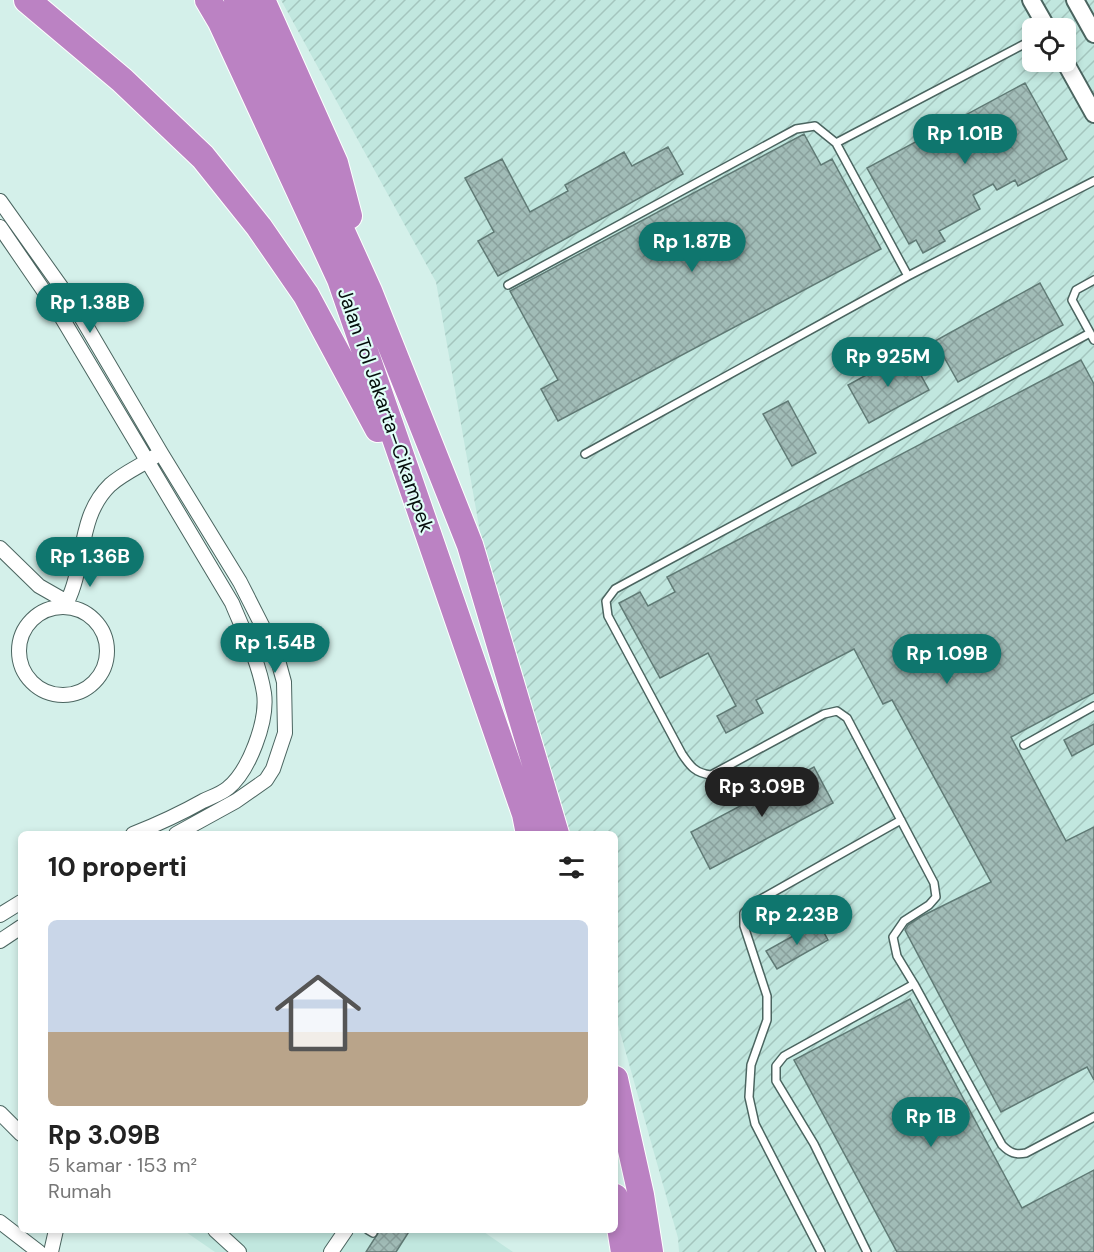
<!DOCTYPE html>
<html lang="id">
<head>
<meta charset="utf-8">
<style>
	body { margin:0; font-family:"DM Sans",sans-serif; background:#f2f2f2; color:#222; height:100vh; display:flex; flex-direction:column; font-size:22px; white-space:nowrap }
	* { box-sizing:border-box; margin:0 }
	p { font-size:20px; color:#767676 }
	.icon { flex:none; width:33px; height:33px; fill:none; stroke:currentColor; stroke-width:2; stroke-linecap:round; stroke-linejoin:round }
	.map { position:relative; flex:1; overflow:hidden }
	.sheet { position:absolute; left:18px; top:831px; width:600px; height:402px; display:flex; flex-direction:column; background:#fff; border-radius:9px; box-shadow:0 3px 9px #0003 }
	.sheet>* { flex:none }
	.fabs { position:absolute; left:1022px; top:18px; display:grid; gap:12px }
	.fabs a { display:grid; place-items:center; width:54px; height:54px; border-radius:9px; background:#fff; box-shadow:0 3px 9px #0003; font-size:30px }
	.price { position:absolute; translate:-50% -51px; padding:0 14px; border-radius:21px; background:#0f766e; color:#fff; font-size:20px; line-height:39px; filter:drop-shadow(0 2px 3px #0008) }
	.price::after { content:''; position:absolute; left:50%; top:36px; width:18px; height:14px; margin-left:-9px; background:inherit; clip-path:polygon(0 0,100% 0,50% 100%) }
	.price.on { background:#222; color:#fff }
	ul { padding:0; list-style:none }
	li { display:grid; align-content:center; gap:12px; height:318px; padding:0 30px }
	li span { display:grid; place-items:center; height:186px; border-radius:9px; color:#555 }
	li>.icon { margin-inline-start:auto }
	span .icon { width:108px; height:108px; fill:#fffc; stroke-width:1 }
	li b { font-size:26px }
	h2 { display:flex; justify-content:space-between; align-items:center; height:72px; padding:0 30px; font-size:26px }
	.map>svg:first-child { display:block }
	.built { fill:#c1e7df }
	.industrial { fill:url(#industrial-furrows); fill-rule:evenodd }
	.building { fill:url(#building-cross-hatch); stroke:#607a75; stroke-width:1.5 }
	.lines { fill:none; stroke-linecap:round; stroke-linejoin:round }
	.service-casing { stroke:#4b6560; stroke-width:10 }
	.minor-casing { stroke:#4b6560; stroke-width:16 }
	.tertiary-casing { stroke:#4b6560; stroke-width:20 }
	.motorway-casing { stroke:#fff; stroke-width:28 }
	.service { stroke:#fff; stroke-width:7 }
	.minor { stroke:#fff; stroke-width:14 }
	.tertiary { stroke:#fff; stroke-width:16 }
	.motorway { stroke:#bb82c3; stroke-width:26 }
	.labels { text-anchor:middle; stroke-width:4.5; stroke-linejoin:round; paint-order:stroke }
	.street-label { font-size:20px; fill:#050e0c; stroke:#e1fef8 }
</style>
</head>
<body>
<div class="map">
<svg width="1094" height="1252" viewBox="0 0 1094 1252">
	<defs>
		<pattern id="industrial-furrows" width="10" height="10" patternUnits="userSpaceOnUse" patternTransform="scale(1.5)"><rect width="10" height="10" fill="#c1e7df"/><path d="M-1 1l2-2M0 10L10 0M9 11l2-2" fill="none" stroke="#a4c5be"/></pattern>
		<pattern id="building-cross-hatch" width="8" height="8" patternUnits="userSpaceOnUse" patternTransform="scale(1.5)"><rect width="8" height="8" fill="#a1bcb7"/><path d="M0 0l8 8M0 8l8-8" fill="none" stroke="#89a09c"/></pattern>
	</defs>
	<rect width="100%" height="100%" fill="#d4f0ea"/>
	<!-- built -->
	<path class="built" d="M183,1230H481L513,1252H215Z"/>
	<!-- industrial -->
	<path class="industrial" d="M281,0H1094V1252H679L678,1238L615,1014V834H564L480,532L436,282ZM1032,28H1065V62H1032Z"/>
	<!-- building -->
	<path class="building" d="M1025,83L1067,159L1018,186L1015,180L997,190L993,184L973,195L980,209L939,231L945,241L923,253L916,240L909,244L867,168Z
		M804,134L821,165L832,159L881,249L558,421L541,389L558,380L510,291Z
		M668,147L683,174L498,276L478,241L494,232L465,178L502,159L530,212L568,191L565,185L624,152L632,166Z
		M1040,283L1063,325L958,382L935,341Z
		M908,352L929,390L869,423L848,385Z
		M1081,360L1094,384V693L1011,737L1066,841L1094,827V1080L1087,1067L1001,1112L905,930L908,925L922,916L991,882L892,700L883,704L854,649L756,700L763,713L726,733L717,716L736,706L708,653L660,678L619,603L640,592L648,606L675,592L667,577Z
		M788,401L816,453L792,466L763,414Z
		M1094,724V744L1072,756L1064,740Z
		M814,767L833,803L710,869L691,832Z
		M818,922L828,940L777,969L766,951Z
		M910,999L1022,1208L1094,1170V1252H897L794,1060Z
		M380,1230H410L396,1252H366Z"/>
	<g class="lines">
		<!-- service casing -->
		<g class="service-casing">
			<path id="service" d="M836,143L1032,40
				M1094,280L1076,290L1072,300L1094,340
				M508,285L796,129L815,126L836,143L908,276
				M585,454L908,276L1094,181
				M1024,745L1094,706
				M914,984L1002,1145C1010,1153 1015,1155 1026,1153L1094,1117
				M368,1230L373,1233
				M821,1252L755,1124L749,1097L751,1065L767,1020V996L744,926V913L754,903L901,820
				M867,1252L814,1144L776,1081V1066L784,1056L914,984L897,956L893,937L904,921L929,905L936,897L934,883L847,718L837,711L824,714L711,775C695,773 690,766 682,754L608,616L606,601L615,589L1090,333"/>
		</g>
		<!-- minor casing -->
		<g class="minor-casing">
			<path id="minor" d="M0,201L74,305L161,453L240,582L276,653L284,682L285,733L273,769L266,780L236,801L176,834
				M0,227L59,313L232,603C244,632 259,662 264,693C268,721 249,771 228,788C221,794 211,797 203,801C180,814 158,824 133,834
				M0,548L39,586L67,602C86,564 77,517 110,485C122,474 140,466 154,457
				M19 651a44 44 0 1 1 88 0a44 44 0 1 1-88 0Z
				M0,915L21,902
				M0,941L21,927
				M0,1113L21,1134
				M0,1222L39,1252
				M215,1230L239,1252
				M51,1252L56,1230
				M331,1252L346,1230"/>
		</g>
		<!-- tertiary casing -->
		<g class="tertiary-casing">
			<path id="tertiary" d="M1031,0L1047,28
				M1075,0L1094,34
				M1065,62L1094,114"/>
		</g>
		<!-- motorway casing -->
		<g class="motorway-casing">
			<path id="motorway" d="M27,0L122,80L203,157L259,227L306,295L378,429
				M208,0L221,22L340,279L525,814L529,834
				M237,0L369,291L470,545L556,834
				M262,0L335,163L349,216
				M615,1079L641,1195L650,1252
				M615,1197L624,1252"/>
		</g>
		<!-- service -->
		<use href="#service" class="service"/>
		<!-- minor -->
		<use href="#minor" class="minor"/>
		<!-- tertiary -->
		<use href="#tertiary" class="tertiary"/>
		<!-- motorway -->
		<use href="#motorway" class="motorway"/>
	</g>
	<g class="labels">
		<!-- street labels -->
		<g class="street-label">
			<text transform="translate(386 410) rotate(71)" y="7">Jalan Tol Jakarta–Cikampek</text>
		</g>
	</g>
</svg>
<div class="fabs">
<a><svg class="icon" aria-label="locate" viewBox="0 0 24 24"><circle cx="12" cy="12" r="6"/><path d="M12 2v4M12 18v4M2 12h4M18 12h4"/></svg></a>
</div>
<b class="price" style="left:965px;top:165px">Rp 1.01B</b>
<b class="price" style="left:692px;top:273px">Rp 1.87B</b>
<b class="price" style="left:90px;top:334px">Rp 1.38B</b>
<b class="price" style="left:888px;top:388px">Rp 925M</b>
<b class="price" style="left:90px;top:588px">Rp 1.36B</b>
<b class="price" style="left:275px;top:674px">Rp 1.54B</b>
<b class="price" style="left:947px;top:685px">Rp 1.09B</b>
<b class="price on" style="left:762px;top:818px">Rp 3.09B</b>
<b class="price" style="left:797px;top:946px">Rp 2.23B</b>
<b class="price" style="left:931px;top:1148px">Rp 1B</b>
<section class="sheet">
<h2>10 properti<svg class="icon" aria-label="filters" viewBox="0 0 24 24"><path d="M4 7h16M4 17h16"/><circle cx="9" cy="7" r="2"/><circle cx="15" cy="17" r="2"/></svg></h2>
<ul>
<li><span style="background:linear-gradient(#c9d6e8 60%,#b9a48a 0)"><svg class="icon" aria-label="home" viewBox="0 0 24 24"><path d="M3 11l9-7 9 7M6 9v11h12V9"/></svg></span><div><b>Rp 3.09B</b><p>5 kamar · 153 m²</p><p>Rumah</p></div></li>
</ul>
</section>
</div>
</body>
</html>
